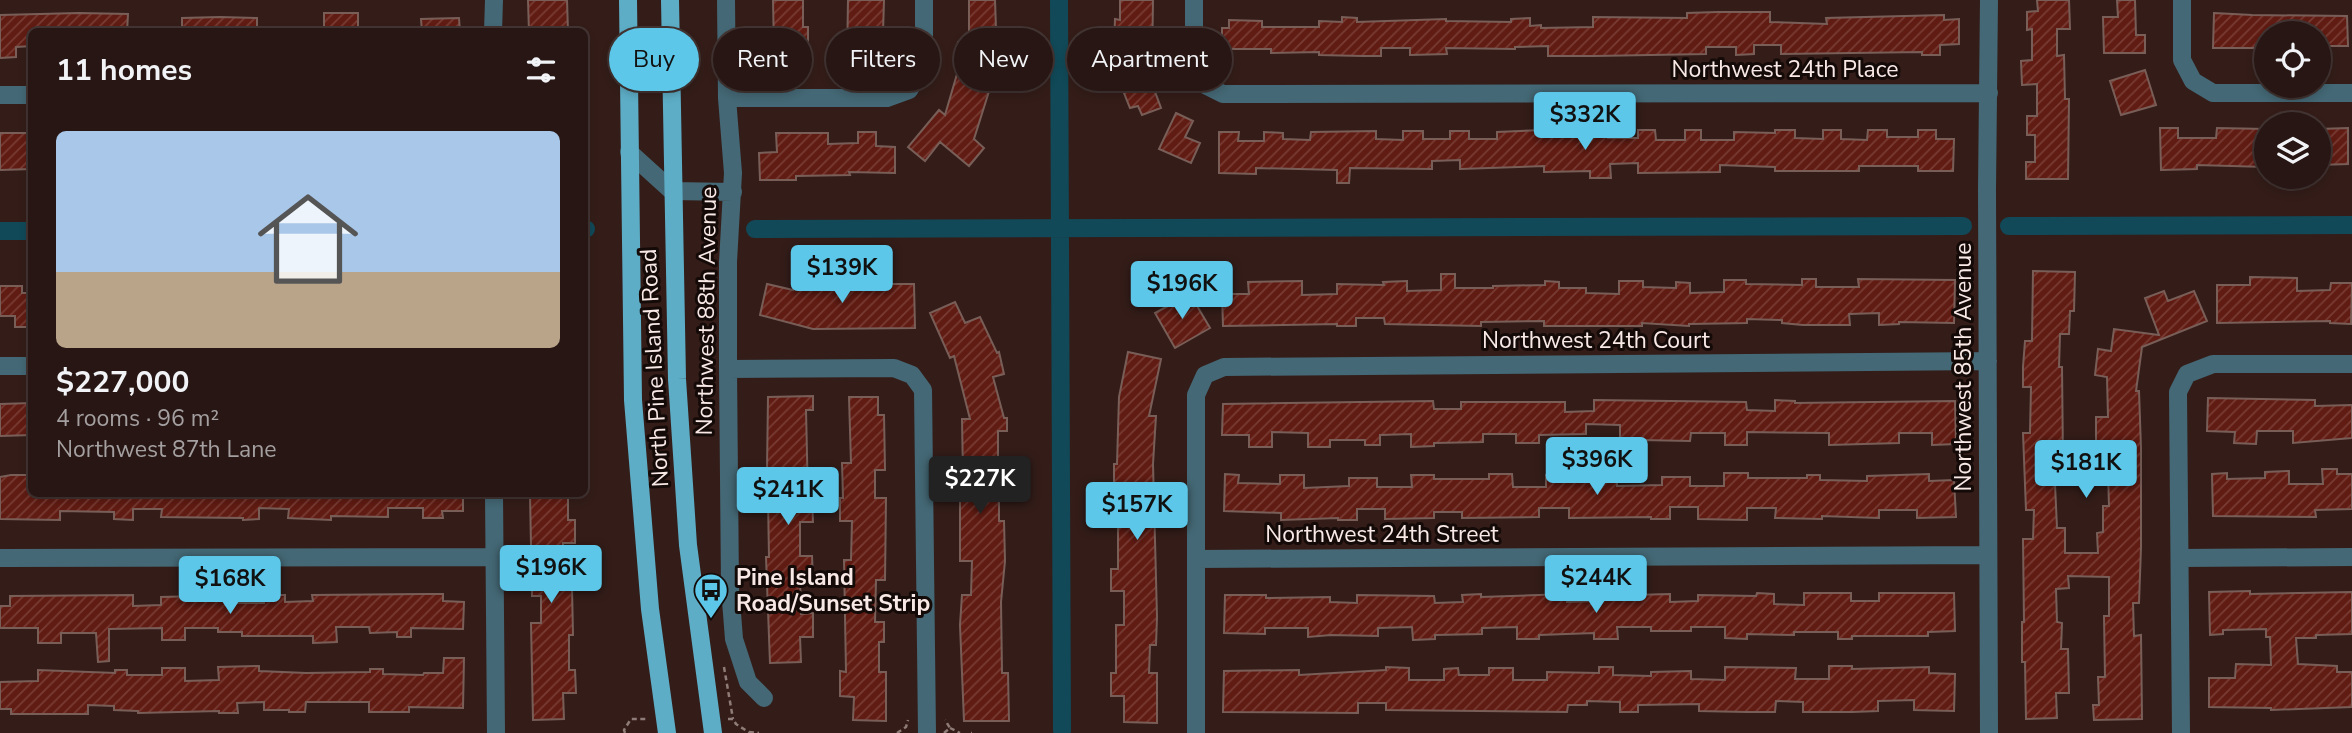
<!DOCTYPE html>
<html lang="en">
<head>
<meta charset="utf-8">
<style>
	body { margin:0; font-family:"Nunito Sans",sans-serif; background:#2f1f1c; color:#f1f3f6; height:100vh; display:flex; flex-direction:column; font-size:26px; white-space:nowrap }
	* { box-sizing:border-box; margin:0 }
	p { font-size:23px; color:#a49fa0 }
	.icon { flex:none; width:38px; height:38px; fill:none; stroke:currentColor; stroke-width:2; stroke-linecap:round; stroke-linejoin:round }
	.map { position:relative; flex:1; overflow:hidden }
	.drawer { position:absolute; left:28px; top:28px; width:560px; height:469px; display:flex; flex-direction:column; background:#271613; border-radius:10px; box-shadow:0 4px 10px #0003,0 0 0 2px #433533 }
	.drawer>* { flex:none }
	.banner { position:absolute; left:609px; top:28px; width:665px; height:63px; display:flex; gap:14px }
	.controls { position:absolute; left:2254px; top:21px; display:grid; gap:14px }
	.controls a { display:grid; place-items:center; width:77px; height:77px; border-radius:50%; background:#271613; box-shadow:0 4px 10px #0003,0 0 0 2px #433533; font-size:35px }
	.price { position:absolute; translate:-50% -60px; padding:0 16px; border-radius:7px; background:#5cc7e8; color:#111; font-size:23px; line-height:46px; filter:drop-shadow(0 2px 4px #0008) }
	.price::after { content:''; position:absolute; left:50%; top:42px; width:21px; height:16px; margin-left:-10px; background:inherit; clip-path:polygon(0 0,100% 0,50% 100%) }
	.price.current { background:#222; color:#fff }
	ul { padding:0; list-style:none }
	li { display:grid; align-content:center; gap:14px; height:371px; padding:0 28px }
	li+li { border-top:2px solid #433533 }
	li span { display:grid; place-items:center; height:217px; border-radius:10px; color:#555 }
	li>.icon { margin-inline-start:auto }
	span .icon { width:126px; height:126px; fill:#fffc; stroke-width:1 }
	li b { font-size:30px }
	h2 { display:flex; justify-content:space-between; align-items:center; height:84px; padding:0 28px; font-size:30px }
	.tag { padding:0 24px; border-radius:32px; background:#271613; box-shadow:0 4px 10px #0003,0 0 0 2px #433533; font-size:24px; line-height:63px }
	.tag.current { background:#5cc7e8; color:#111 }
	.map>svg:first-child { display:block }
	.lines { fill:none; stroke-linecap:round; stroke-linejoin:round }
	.canal { stroke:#114958; stroke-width:18 }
	.building { fill:url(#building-hatch); stroke:#795e58; stroke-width:2 }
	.path { stroke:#8f7b77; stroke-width:2.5; stroke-dasharray:5 3.5; stroke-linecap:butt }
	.minor { stroke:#446875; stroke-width:18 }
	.major { stroke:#5dadc6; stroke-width:18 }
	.labels { text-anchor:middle; stroke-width:6; stroke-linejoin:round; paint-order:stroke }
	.street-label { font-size:23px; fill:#f9e9e6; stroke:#140a08 }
	.poi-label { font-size:23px; font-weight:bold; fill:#f9e9e6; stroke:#140a08; text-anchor:start }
</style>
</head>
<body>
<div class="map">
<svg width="2352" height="733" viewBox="0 0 2352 733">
	<defs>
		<pattern id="building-hatch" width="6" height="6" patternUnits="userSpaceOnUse" patternTransform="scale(1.75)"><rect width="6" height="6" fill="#601b12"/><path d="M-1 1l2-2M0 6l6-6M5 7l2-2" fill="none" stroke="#783c34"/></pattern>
	</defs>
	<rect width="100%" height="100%" fill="#341d19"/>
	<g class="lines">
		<!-- canal -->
		<path class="canal" d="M1059,0L1062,730
			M2009,226L2352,225
			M584,229H586
			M755,229L1963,226
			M0,231H32"/>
	</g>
	<!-- building -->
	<path class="building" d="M528,0H567L568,32H529Z
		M773,0H803V27H808V55H799V64L765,65V49H774Z
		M848,0H884L882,65L847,64Z
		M969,0H995L997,59L958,60V42L969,41Z
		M1120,0H1153L1152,66L1160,87L1154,89L1161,108L1142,115L1138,106L1130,108L1124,93L1131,90L1128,81L1129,48H1114L1115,19L1120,20Z
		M2037,0H2069L2070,29H2057V56L2064,55L2065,99H2069L2068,179H2026V162H2035V135H2027V116H2037V84L2022,85L2021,61L2032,60V29L2027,30V12L2038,11Z
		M2117,0H2135L2136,35H2145V53H2104L2103,17H2118Z
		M1718,12H1770V22L1827,24L1826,18L1944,15V20L1959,19V44L1940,45V55H1922V52L1781,54V45H1754V54L1736,55V47H1706V54L1594,56H1548V46L1515,47V49L1446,48L1447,54L1410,55V48H1381V56H1363L1319,55V52L1271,53V49H1222V28H1229V20L1262,21V27H1319V21L1342,22V17L1357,18V22L1446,19V21L1511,22V19L1530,18V26L1541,25V28L1593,27V17L1687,18V13Z
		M79,13L128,14L127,32H32V46L16,47V57L0,58V15Z
		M324,13H358V32H324Z
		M2214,13L2252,15L2347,16L2348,46H2319V33H2266V48H2213Z
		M220,17L257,18V32H182V18Z
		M459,18L460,32H422L421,19Z
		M2145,70L2156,105L2121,115L2110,81Z
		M957,74L991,85L974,139L984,148L969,166L940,142L925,161L908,147L939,110L945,115Z
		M1176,113L1193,121L1185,137L1200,143L1191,163L1159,149Z
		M2160,128H2178V138H2216L2217,128L2266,129V167L2197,165V169L2161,170Z
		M2348,128V164L2319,165V129Z
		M1543,130H1608V138H1638V130H1655L1656,140H1685V130H1701V140H1734V132L1775,133V130H1795V138L1823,139V130H1841V139L1867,140L1868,130H1887V137H1918V130H1936V139H1954L1953,171H1918V166H1859V171H1775V167L1720,165V172L1638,173V163L1610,164L1611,178H1590V171L1544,172V166L1460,169V160L1432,161V169L1350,168L1349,183H1337V170L1256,168V174L1219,173V132H1239L1238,141H1264V132L1283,133V139L1310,140L1311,132L1376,131V139L1403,140V131H1423V139H1450V131H1469V139H1497V132Z
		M858,132H876V146L895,147V173L849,172L850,175L796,176V180H760L759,153L777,152L776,133H828V144L858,143Z
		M0,133H32V169L0,170Z
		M828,270H844V284H914L915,328L813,329L760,315L767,284L793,290L796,279L828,288Z
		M2033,271L2075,272L2074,311H2070L2069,334H2060L2059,367H2062L2063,460H2068V484H2055L2057,528H2065V553H2098L2097,533L2103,532V506H2109L2108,472H2092V449H2096V417H2108L2107,377L2095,375L2098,349L2111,351L2114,329L2159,335L2145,298L2164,291L2168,301L2194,291L2207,321L2142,347L2136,391H2139L2141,449V547L2139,603H2133L2134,636L2141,635L2142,719L2094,720L2093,705H2099L2098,677H2105L2104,616H2109V577L2068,576L2069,588L2056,589L2057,622L2062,623L2061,649H2068L2069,693H2056L2057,718L2026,719L2025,662H2022V622H2024L2023,539H2033L2034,510H2026L2023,433H2030L2031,387H2023V367L2025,341H2032Z
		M1441,274H1455V288H1493V286L1545,285V281L1559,282V288H1586V293L1619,294V281H1643V287L1676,288V282L1690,283V293L1724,292V280H1746V284L1802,285V279H1816V287H1859L1858,279L1955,280L1954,323L1899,322V324L1879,325V313L1849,314L1850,325H1803L1782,323V320L1747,319V323L1689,324V326L1642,323V326H1544V321L1481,322V326L1385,324L1384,318H1356V326H1337V324L1223,326L1222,294H1249L1248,282L1302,281V295L1337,294V284L1384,285L1383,282L1407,281V291L1441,290Z
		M2250,277L2297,278V291L2330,290L2331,283H2352L2351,324L2330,323V321L2217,323V285H2250Z
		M0,286H22V293H32V327H15V316H0Z
		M1190,294L1210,328L1175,348L1155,313Z
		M955,302L965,323L980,317L997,353L999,352L1004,374L993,377L1004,418H1007V431H998V475H1004V488H999V521H1004L1005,561L1001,602L1002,673H1008L1009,721H964L960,625L962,595H971L972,561H960V475H963L962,419H970L954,356L950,358L930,313Z
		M1128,352L1161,359L1149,416H1156L1153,464L1157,617L1156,645H1150L1149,673H1157V723L1124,722V696H1111V673H1116V625H1124V591H1111V569H1118V521H1123V487H1114V464H1117L1119,397Z
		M813,396V410H806L808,499L812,498L813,522H800V556H812L813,579H800L801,614L813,613V637H800L801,662L770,663L766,557H769L768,499H776V470H767L768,397Z
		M849,397H878V415H884L885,470H875V498H886L885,580H876L875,622H884V642H879V672H886V721L853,720L854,697L840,696V671L846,672L844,560H851L852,521H840V498H843L842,463H851Z
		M2208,398L2315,400V406L2352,405V438L2293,443V431H2257L2256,444L2234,443L2235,432L2207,431Z
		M1594,400L1746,402L1747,410L1775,411V400L1795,401V403L1955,401L1956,444L1932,445V433H1899V443L1829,445V433L1747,432V445H1725V433H1691L1690,441L1642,440V446L1620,445V425L1586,424V434L1539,435V443H1516V434H1483V442L1434,443V446L1411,447V434L1380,435V445H1365V440H1330V447H1308V433L1272,432V447H1249V435H1222L1223,404L1433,401L1434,409H1461V402H1565V412L1594,411Z
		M32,403V435L0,436V404Z
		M2322,469H2337V474H2352V509L2315,510L2316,517L2213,516L2212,474L2227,473V479L2265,478V472L2289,471V484H2323Z
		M1724,473H1748V478H1807V475H1820V480L1867,481V476L1929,474V481L1954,480L1956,517L1917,518V510H1879V518L1822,516V519L1775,518L1776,508H1747V520L1698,519V507H1670V519H1651V517L1569,518V508H1539V517L1462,518V512H1434V518L1385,519V509H1357V520H1338V518L1281,520V513L1224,511L1225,474L1239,475L1238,483L1280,484V475H1304V488L1349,486V478H1377V487H1412L1411,475H1434V479H1489V474H1512L1513,487H1546V475L1617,474V486L1662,485V477H1690V486H1724Z
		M11,475H32V494H463V511H442L443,518H423V508H388V517L331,516V520L288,518L289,509L259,508V519L243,520V518L161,517L162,509H133V520L114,519V512L60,511V520L0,519V477Z
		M530,494H568V520H575V543H563L565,588H572L573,635H569V670H575L576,693H563L564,719L533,720L531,623H541V596H532Z
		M2250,591V594L2352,592V634L2316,635V638H2296L2298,664L2337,666V672H2352V707L2271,710V708L2209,707V678H2235L2236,664L2271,665L2270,637H2266V629L2223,630V634L2210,635L2209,592Z
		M1757,593L1774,594V604L1804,605V593H1851V601H1879V593H1954L1955,631L1928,632V636H1852V639H1838V632H1794V635L1747,634V639L1725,638V627H1691V631H1651V627H1617L1618,639H1594V633L1539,635V639H1517V627L1482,628V634L1435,635V639L1413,640L1412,627L1378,628V636L1331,635L1308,637V628H1265V634L1224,633L1225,595H1266V598L1330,597V602L1357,603V595L1434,596L1435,603L1463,602L1462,595L1481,594V597L1567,594V602L1594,601V596L1670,594V602L1698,601V595L1756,596Z
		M424,594H443V601L464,602L463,629L411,628V637H397V632L370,633L369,627H336L337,642L313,643V636H242V632H218V628H185V640H162V628L109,629V661L98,662L96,633H61V643H38V628H0V606H10V596L133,595V606L161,605V597L238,595V603H264V595H285V602L313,601L312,595Z
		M444,658H464L463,708L409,707V712H369V702H306L305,712H289V710H264V702L237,703L238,713H219V711L138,713V711L114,710V706L88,705V714H11V709H0V682L38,681V670L115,673V670H127V675H162V668H185V681L219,680L218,667L259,666V671L306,673L370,672V669H383V674L423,675L424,673H443Z
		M1829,666H1852V669L1929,667V673L1955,674L1954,711L1914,710V700L1878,701V711L1852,712H1803V702L1776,701L1775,712H1747L1699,711V704L1638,705V712H1620V702L1587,701V705H1568L1567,712L1386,710V703H1358V713L1223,712L1224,671L1299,670V675L1386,670V667L1409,668V680H1444V669L1458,668L1459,675H1489V668H1513V680H1547V672L1599,673V667H1613V675L1651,676V672L1691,671V679L1725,680V667L1796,668L1795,679H1829Z"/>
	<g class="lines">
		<!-- path -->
		<path class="path" d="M724,667L733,719
			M728,719H733L736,724L750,733
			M950,728L960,733
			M749,732L759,733
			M625,733L624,730L631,719H648
			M897,733L906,727L908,720
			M944,733L950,728L945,720
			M971,733H972"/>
		<!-- minor -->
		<path class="minor" d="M726,0L727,98L733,173L728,262V369L730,588L734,639L748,682L764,698
			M1194,0V62L1205,85L1223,94L1989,93
			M2182,0V60L2193,81L2213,93H2352
			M493,32L494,0
			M0,95H32
			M727,98H887L909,90L924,65V0
			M629,152L672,191L733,192
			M0,366H32
			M728,369L894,368L912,375L923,390L927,733
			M494,494L496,733
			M0,558L494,557
			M2180,558L2352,557
			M1196,559L1988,555
			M1196,733V395L1205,375L1224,367L1988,361
			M1989,733L1987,189L1989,0
			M2181,733L2178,392L2187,374L2213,364H2352"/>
		<!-- major -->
		<path class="major" d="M628,0L633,400L650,609L667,733
			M670,0L677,379L688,545L713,733"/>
	</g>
	<!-- icons -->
	<defs>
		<g id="bus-pin" transform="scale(1.75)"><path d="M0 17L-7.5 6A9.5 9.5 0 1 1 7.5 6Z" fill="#5cc7e8" stroke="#140a08"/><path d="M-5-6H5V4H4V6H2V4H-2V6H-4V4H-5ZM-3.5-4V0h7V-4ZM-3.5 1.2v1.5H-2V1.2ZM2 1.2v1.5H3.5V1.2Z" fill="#111"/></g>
	</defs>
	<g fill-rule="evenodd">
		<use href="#bus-pin" x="711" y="590"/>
	</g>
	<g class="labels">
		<!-- street labels -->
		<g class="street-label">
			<text x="1785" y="77">Northwest 24th Place</text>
			<text transform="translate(706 311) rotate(-89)" y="8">Northwest 88th Avenue</text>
			<text x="1596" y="348">Northwest 24th Court</text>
			<text transform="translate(1963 367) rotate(-90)" y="8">Northwest 85th Avenue</text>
			<text transform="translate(654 368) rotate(-93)" y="8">North Pine Island Road</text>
			<text x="1382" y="542">Northwest 24th Street</text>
		</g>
		<!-- poi labels -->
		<g class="poi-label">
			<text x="736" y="585">Pine Island<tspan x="736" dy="26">Road/Sunset Strip</tspan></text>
		</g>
	</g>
</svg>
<div class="controls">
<a><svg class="icon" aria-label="locate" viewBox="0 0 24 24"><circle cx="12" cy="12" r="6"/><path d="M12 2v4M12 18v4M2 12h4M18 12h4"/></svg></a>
<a><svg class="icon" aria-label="layers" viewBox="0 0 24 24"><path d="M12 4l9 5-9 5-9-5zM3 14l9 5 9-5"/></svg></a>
</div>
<b class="price" style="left:1585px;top:152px">$332K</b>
<b class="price" style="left:842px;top:305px">$139K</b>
<b class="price" style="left:1182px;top:321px">$196K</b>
<b class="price" style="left:1597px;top:497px">$396K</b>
<b class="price" style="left:2086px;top:500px">$181K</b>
<b class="price current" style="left:980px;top:516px">$227K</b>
<b class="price" style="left:788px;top:527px">$241K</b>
<b class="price" style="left:1137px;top:542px">$157K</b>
<b class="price" style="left:551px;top:605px">$196K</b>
<b class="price" style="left:1596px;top:615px">$244K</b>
<b class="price" style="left:230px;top:616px">$168K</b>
<div class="banner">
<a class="tag current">Buy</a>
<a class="tag">Rent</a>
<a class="tag">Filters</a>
<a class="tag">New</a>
<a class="tag">Apartment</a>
</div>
<section class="drawer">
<h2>11 homes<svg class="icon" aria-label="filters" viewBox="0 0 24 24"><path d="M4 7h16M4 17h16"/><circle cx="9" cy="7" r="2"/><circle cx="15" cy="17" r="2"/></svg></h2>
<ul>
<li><span style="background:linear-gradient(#a9c7e8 65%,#b9a48a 0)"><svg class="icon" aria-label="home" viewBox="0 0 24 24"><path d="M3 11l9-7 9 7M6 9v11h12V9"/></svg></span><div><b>$227,000</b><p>4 rooms · 96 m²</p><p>Northwest 87th Lane</p></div></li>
</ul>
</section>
</div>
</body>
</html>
